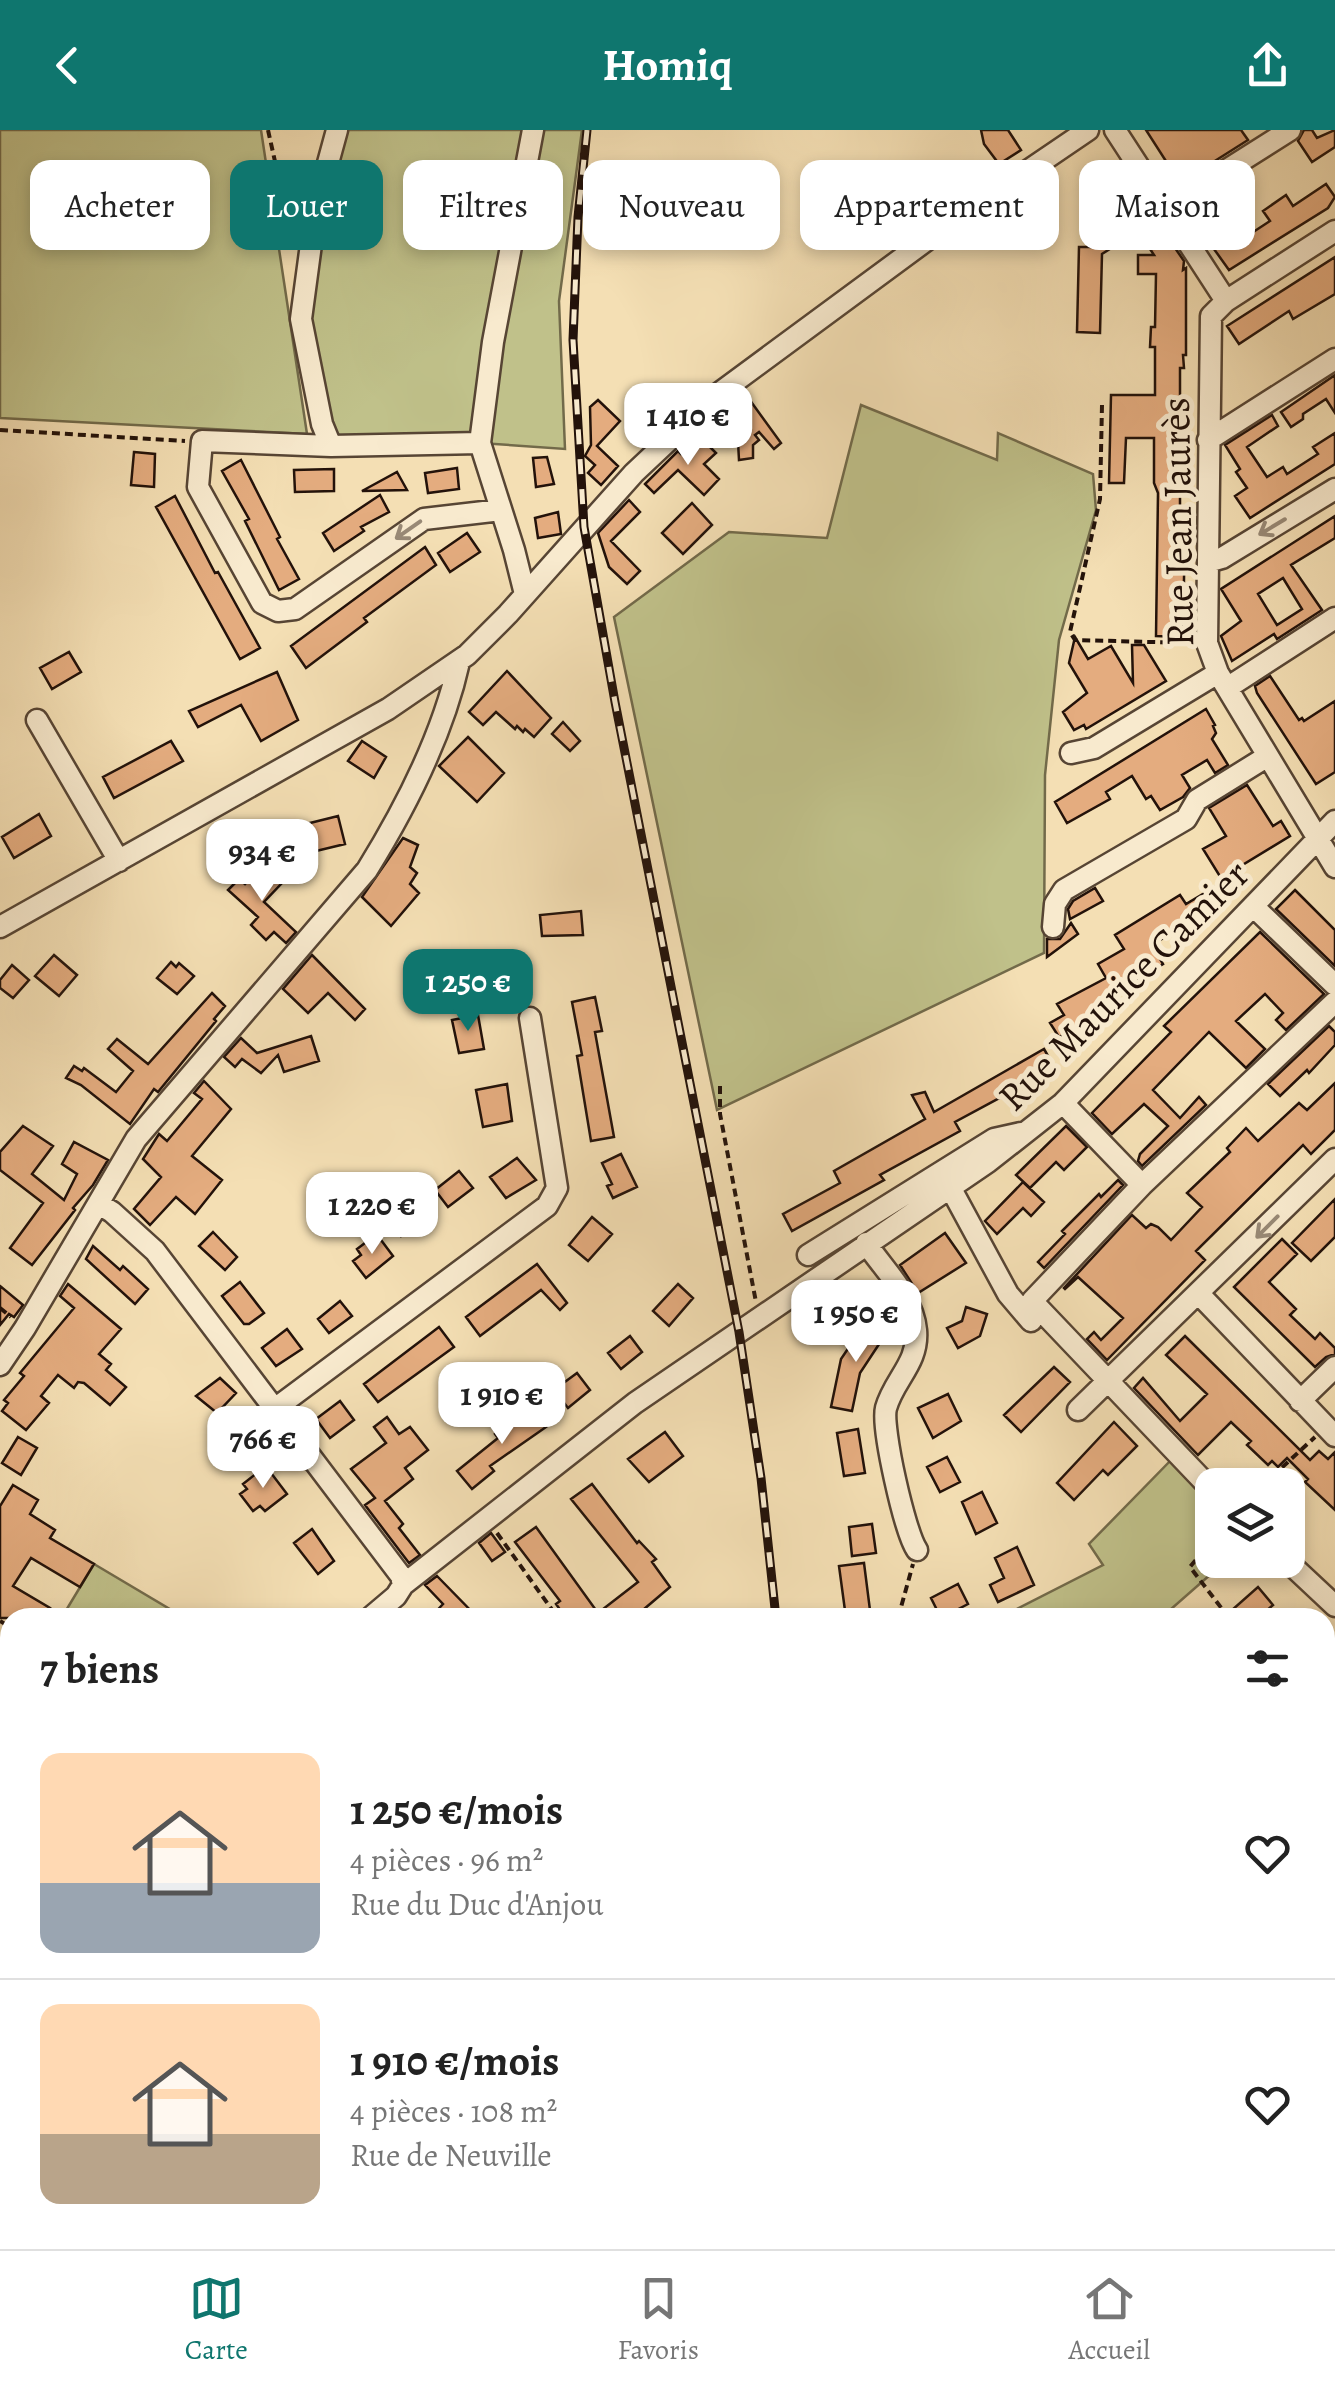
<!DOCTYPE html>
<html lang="fr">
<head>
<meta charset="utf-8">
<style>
	body { margin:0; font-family:Alegreya,serif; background:#f2f2f2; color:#222; height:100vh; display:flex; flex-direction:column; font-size:38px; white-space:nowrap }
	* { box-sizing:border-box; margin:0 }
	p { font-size:32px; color:#767676 }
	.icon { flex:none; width:55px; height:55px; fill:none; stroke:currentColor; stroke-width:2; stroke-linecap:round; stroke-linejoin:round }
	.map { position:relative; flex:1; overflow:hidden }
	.sheet { position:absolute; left:0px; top:1478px; width:1335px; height:642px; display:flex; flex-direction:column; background:#fff; border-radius:30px 30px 0 0; box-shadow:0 5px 15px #0003 }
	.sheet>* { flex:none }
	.top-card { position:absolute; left:30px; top:30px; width:1275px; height:90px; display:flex; gap:20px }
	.tools { position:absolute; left:1195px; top:1338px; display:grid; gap:20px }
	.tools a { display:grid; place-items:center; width:110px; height:110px; border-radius:20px; background:#fff; box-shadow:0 5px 15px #0003; font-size:50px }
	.price { position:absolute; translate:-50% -85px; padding:0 22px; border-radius:20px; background:#fff; color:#222; font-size:32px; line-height:65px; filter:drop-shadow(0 2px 5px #0008) }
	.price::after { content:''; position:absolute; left:50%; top:60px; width:30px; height:22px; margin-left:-15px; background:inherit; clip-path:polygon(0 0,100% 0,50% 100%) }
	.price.active { background:#0f766e; color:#fff }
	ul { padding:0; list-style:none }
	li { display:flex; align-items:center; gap:30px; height:250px; padding:0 40px }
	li+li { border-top:2px solid #e0e0e0 }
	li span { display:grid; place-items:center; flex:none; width:280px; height:200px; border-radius:20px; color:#555 }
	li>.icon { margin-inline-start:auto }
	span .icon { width:120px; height:120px; fill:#fffc; stroke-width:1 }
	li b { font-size:42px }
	h2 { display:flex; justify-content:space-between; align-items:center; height:120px; padding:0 40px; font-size:42px }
	.chip { padding:0 35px; border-radius:20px; background:#fff; box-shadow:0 5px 15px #0003; font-size:35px; line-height:90px }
	.chip.active { background:#0f766e; color:#fff }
	header { display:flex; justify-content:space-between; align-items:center; height:130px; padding:0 40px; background:#0f766e; color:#fff; font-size:45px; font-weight:700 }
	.tab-bar { display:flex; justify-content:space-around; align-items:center; height:140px; border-top:2px solid #e0e0e0; background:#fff; font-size:28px; color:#767676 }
	.tab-bar a { display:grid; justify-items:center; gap:5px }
	.tab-bar .active { color:#0f766e }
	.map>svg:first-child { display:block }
	.green { fill:#c0c18a; stroke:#726a4a; stroke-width:2.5 }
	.building { fill:#e4ac7f; stroke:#23120a; stroke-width:2.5; fill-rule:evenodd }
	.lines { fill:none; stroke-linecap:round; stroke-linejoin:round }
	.minor-casing { stroke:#574534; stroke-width:25 }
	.path { stroke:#23120a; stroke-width:4; stroke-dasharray:8 5; stroke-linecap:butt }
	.minor { stroke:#f8eace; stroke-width:20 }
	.rail-casing { stroke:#23120a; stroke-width:9 }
	.rail { stroke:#f8eace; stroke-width:5; stroke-dasharray:15; stroke-linecap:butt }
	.oneway { stroke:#988976 }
	.labels { text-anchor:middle; stroke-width:10; stroke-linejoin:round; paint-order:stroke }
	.street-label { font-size:40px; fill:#23120a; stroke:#f8eace }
</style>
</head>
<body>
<header><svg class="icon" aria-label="back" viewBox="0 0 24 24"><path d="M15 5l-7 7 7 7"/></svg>Homiq<svg class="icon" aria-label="share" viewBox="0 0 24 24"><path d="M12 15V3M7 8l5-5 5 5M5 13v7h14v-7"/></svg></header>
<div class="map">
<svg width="1335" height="2119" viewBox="0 0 1335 2119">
	<rect width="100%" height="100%" fill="#f4dfb4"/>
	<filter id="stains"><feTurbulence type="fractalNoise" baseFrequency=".002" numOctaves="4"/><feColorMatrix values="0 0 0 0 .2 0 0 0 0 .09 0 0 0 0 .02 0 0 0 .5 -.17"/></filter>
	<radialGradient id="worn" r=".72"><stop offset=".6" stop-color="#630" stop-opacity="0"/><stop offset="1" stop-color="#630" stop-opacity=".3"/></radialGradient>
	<!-- green -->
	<path class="green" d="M0,0H261L307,304L0,288Z
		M337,0H582L559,171L565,319L480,313L331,316L301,189Z
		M861,275L997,330L998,303L1093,344L1096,380L1059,510L1045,645L1044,823L717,980L614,487L729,402L827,408Z
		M1175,1326L1212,1365V1430H1227L1162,1487L999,1488L1103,1435L1089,1414Z
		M94,1434L178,1484L176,1487H62Z
		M1335,2026V2119H1328L1325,2033Z"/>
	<!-- building -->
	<path class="building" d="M981,0H1008L1021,20L999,34L984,14Z
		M1146,0H1241L1248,10L1180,53Z
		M1304,0H1312L1317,8L1335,0V17L1312,32L1298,11Z
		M1123,42L1153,90L1138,100L1110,57L1114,54L1111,49Z
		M1248,43L1253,49L1219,71L1216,66L1205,73L1204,71Z
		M1326,54L1335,67L1328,78L1229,140L1214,119L1223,113L1221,110L1238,99L1244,108L1270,91L1263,81L1286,65L1293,76Z
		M1039,69L1052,88L1025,106L1014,89Z
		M1079,117H1113L1102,124L1100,203L1077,202Z
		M1175,118L1184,131L1183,140L1186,138V225H1183L1184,238H1180V379H1183L1185,391L1183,507L1156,506L1158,363L1154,353V308H1126L1124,353H1109L1111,265H1155V217H1150L1151,197H1155L1156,144H1138V125H1154L1150,119Z
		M1335,127V164L1293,189L1289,181L1239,214L1227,196Z
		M1335,245V283L1326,269L1303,284V289L1291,297L1281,282Z
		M744,262L781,313L774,319L759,302L755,305L759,310L753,315V328L739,330L737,293L746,289L730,272Z
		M598,270L620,291L597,316L618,336L601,355L588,343L595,335L585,326L591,315L590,277Z
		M1272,285L1278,296L1247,317L1267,347L1283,337L1287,344L1318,324L1313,317L1335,303V334L1250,388L1235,366L1247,358L1236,342L1240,339L1225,315Z
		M699,306L716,323L704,334L719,349L704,365L678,340L654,363L645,354L678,321L681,324Z
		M134,322L155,324L154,357L131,355Z
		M547,327L554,354L536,357L533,328Z
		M241,330L280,407L277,409L299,449L279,460L245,391L249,389L222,341Z
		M457,338L459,359L428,363L425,343Z
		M334,339V361L295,362L294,340Z
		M397,342L407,360L362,361Z
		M380,365L389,382L361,397L364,401L334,421L323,403Z
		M175,366L215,443L218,442L260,518L240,529L156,377Z
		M629,370L640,382L611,411L640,441L627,454L609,437L598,403Z
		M692,373L712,395L683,424L662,403Z
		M558,382L561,404L538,408L535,388Z
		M1335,386V408L1291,435L1322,480L1277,509L1274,504L1232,531L1221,506L1241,491L1221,459ZM1283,448L1302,479L1277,495L1258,464Z
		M467,403L480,422L450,442L438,423Z
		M425,417L436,435L364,488L367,492L306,538L291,516Z
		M1075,507L1088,529L1111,516L1133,553L1132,515H1144L1166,551L1086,599L1084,595L1074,600L1063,582L1087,563L1069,533Z
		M69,522L81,542L52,559L40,538Z
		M507,541L551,588L534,607L525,599L523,602L517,596L515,599L496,582L483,595L469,582Z
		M277,542L298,590L261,611L241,575L198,597L189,581Z
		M1270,546L1299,590L1302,588L1304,591L1335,571V642L1316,654L1257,563L1255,556Z
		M1206,579L1215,595L1213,596L1216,603L1212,609L1228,635L1215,643L1207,630L1182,645L1190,658L1183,667L1160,680L1151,666L1146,669L1132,646L1106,662L1110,669L1067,693L1055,672Z
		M563,592L580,611L570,621L552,604Z
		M468,607L504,643L477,672L439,636Z
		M171,611L183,631L114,668L103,647Z
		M362,611L386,627L374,648L348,631Z
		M1247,655L1273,696L1281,691L1290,706L1221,748L1203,719L1226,706L1209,678Z
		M39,684L51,706L14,728L2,707Z
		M338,686L345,714L312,722L306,694Z
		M403,708L418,715L410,737L417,743L410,754L419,763L391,796L362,767Z
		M263,736L281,754L264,772L296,802L286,813L274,802L266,810L251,795L258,787L228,760L239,749L245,754Z
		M1223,752L1231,765L1226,770L1152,815L1163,834L1100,873L1105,880L1059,907L1050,893L1064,885L1057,874L1106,848L1098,834L1124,819L1115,805L1180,765L1186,774Z
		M1095,758L1103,771L1070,789L1068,779L1073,771Z
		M1295,760L1335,800V836L1276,779Z
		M581,781L583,805L542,806L540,785Z
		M1071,793L1078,804L1047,827V809H1060Z
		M1260,802L1324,864L1286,900L1276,890L1283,883L1265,864L1236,891L1265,919L1246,938L1209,902L1153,960L1180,988L1199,967L1206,975L1142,1036L1138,1031L1140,1024L1168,996L1144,974L1112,1004L1092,983L1171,902L1164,896Z
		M499,822L511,840L488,855L476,837Z
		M54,825L77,845L59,866L35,846Z
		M312,825L365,879L355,890L328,863L308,883L283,859Z
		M171,832L176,837L179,833L194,846L177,864L157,848Z
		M12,835L29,850L13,868L0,858V850Z
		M212,863L225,876L214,889L216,891L158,962L154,959L130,994L81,955L66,948L74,936L82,941L84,938L116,962L133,941L108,919L117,909L148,934Z
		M595,867L602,901L595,902L614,1007L591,1011L577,926L582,925L572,872Z
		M478,885L484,919L459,923L452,890Z
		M1329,896L1335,902V915L1309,943L1307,940L1280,966L1268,954Z
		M311,906L319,931L284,942L278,925L261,943L242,929L235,937L224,927L241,908L257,923Z
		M1044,919L1055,938L955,992L960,1001L880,1045L884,1050L792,1101L783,1084L840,1053L834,1041L925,989L912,965L925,962L934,982Z
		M204,951L231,979L192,1026L222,1050L195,1084L176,1067L150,1095L134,1079L161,1047L143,1029L159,1004L167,1011L202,969L194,963Z
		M1335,953V1000L1311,1024L1303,1015L1196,1121L1205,1130L1107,1230L1087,1209L1094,1202L1101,1210L1123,1188L1078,1147L1065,1159L1064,1158L1132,1085L1146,1098L1151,1094L1158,1097L1171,1110L1202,1077L1187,1063L1230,1022L1227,1018L1246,998L1258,1011L1299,973L1307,980Z
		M507,954L512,991L483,997L476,960Z
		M23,996L53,1016L32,1044L64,1070L77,1044L62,1034L74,1012L108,1030L93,1055L73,1078L75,1080L32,1135L10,1118L43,1073L0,1040V1022Z
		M1066,996L1087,1017L1064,1040L1056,1032L1030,1058L1016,1045Z
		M621,1024L637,1057L613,1068L607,1056L612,1054L602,1033Z
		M517,1028L536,1050L506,1068L490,1047Z
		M459,1041L473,1058L448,1077L435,1060Z
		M1118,1050L1123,1055L1044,1138L1038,1132L1065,1104L1062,1101L1099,1064L1101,1067Z
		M1023,1052L1044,1072L1031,1086L1023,1078L997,1104L985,1091Z
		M1335,1069V1107L1311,1131L1292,1113Z
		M410,1073L422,1090L401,1106L388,1089Z
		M592,1087L612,1104L588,1131L569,1115Z
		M213,1102L237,1127L225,1140L199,1116Z
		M945,1103L966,1133L918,1163L900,1135Z
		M1282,1109L1297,1124L1269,1152L1296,1179L1290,1185L1315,1209L1320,1203L1335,1218V1224L1326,1227L1315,1237L1234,1157Z
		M369,1110L374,1115L381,1110L393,1126L366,1148L353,1131L361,1125L357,1119Z
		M93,1116L120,1140L123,1136L148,1159L135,1174L86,1129Z
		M537,1134L567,1173L560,1180L541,1160L480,1206L466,1187Z
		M240,1152L264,1183L249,1194H244L222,1166Z
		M68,1154L121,1199L99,1224L111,1234L106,1240L126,1257L110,1275L84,1253L78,1252L74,1258L58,1245L41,1266L49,1273L26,1300L2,1281L8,1273L4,1270L24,1246L20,1243L74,1178L60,1166Z
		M678,1154L693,1168L669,1196L653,1181Z
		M0,1156L23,1175L14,1187L9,1184L0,1195Z
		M340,1171L352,1186L329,1203L318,1189Z
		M966,1177L987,1184L980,1206L958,1218L947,1198L962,1191Z
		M868,1189L887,1202L860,1243L852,1281L831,1277L841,1229Z
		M439,1197L454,1217L378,1272L364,1254Z
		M287,1199L302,1219L276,1236L262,1218Z
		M630,1206L642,1222L621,1239L608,1223Z
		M1185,1206L1310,1330L1319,1321L1328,1329L1335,1322V1380L1305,1352L1308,1349L1287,1328L1278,1337L1272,1331L1268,1335L1247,1315L1251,1311L1231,1292L1198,1325L1134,1258L1143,1248L1180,1291L1207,1264L1166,1225Z
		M1054,1237L1070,1252L1021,1302L1004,1285Z
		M577,1243L590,1260L568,1278L554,1260Z
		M220,1248L236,1263L217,1283L196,1266Z
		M948,1264L961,1291L933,1308L918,1278Z
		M340,1271L354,1290L330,1308L316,1289Z
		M530,1277L546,1297L490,1336L494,1341L472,1359L457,1341L498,1308L495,1304Z
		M387,1287L399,1304L410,1297L428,1320L405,1338L413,1349L385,1371L403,1394L399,1398L420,1425L409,1433L365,1375L375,1368L351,1339L386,1313L374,1297Z
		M1114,1292L1137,1316L1108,1345L1103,1340L1074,1370L1057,1353Z
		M228,1298L252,1310L242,1332L217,1320Z
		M858,1299L865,1343L844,1346L837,1303Z
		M665,1302L683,1326L649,1352L628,1329Z
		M18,1307L37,1318L21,1345L2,1333Z
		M947,1327L960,1352L940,1362L927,1337Z
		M262,1339H268L287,1364L265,1381L260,1376L253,1381L240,1364L247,1359L243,1354Z
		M592,1354L637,1413L639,1411L656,1429L652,1432L670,1457L643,1480L650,1488H566L556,1474L560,1471L515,1412L536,1397L598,1483L638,1452L571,1369Z
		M13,1355L38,1370L30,1384L55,1400L50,1408L94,1434L80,1457L31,1428L13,1456L50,1478L44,1488H0V1376Z
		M982,1362L997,1393L976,1404L962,1372Z
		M872,1394L876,1423L852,1426L849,1397Z
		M312,1399L334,1431L318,1444L294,1413Z
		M491,1403L505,1422L492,1431L479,1413Z
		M1017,1417L1034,1455L998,1472L990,1455L1004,1448L995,1428Z
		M864,1433L871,1488H846L839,1436Z
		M437,1446L478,1488H430L443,1474L425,1455Z
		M958,1454L968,1474L941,1488L931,1468Z
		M1258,1457L1273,1475L1258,1488H1223Z"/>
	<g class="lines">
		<!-- minor casing -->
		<g class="minor-casing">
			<path id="minor" d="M1115,0L1226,171
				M1165,79L1290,0
				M1335,101L1226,171L1211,186L1207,513L1218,543L1335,737
				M1208,310L1335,229
				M480,313L331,316L202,311L198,357L262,473L278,481L295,479L424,389L501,380
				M331,316L322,294L301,189L316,77L337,0
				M1208,432L1222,428L1335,359
				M525,464L514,420L480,313L493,212L533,0
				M1227,558L1335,488
				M37,590L119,731
				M1071,623L1094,618L1218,543
				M1253,776L1335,855
				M0,797L388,579L467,525L508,484L634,343L718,264L939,101L1088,0
				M1053,797L1055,774L1064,760L1186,689L1197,670L1268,626
				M1063,973L1142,1055
				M950,1057L1008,1164L1031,1191
				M99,1074L112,1082L155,1121L401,1446L403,1455
				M866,1113C884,1140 913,1166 916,1200C919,1233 894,1249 886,1278C881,1297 905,1403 917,1420
				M808,1125L994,1009L1021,1003
				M1199,1164L1335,1306
				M0,1235L25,1198L136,1009L367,740C406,677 443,604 459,532
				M1300,1271L1335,1237
				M276,1278L547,1076L557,1058L530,888
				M1078,1280L1335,1029
				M1212,1360L1032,1171L1142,1055L1335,872
				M1286,1430L1335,1476
				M370,1488L396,1466L403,1455L635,1273L988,1032L1063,973L1335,691
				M1325,1602L1335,1613
				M0,1921L10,1914
				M1325,1972L1335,1961
				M1325,1993L1335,2002
				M1132,2110L1134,2119
				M1318,2110V2119"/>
		</g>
		<!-- path -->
		<path class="path" d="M268,0L292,108
			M1102,275L1100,369L1070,502L1075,510L1190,513
			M0,300L185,311
			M720,956V984L756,1172
			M0,1178L11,1187
			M1263,1355L1315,1307
			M497,1403L558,1488
			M1212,1410L1190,1437L1229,1488
			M898,1488L913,1434
			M0,1491L10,1497"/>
		<!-- minor -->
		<use href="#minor" class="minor"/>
		<!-- rail casing -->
		<g class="rail-casing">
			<path id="rail" d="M587,0L578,87L573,210L584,397L615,572L739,1202L761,1348L776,1488
				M746,2119L748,2110"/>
		</g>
		<!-- rail -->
		<use href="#rail" class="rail"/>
	</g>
	<!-- one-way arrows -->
	<defs><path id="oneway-shaft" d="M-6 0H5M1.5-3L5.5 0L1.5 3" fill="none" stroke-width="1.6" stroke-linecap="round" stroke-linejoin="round" transform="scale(2.5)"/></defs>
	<g class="oneway">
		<use href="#oneway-shaft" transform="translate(1272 397) rotate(149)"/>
		<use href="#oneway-shaft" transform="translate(408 400) rotate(145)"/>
		<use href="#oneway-shaft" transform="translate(1267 1097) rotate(135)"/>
	</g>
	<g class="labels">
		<!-- street labels -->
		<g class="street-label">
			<text transform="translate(1177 392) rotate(-91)" y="14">Rue Jean Jaurès</text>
			<text transform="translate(1123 855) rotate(-45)" y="14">Rue Maurice Camier</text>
		</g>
	</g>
	<rect width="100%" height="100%" filter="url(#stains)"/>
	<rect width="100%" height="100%" fill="url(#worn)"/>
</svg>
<div class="tools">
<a><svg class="icon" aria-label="layers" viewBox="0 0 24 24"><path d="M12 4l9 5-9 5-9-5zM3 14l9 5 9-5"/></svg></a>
</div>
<b class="price" style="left:688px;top:338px">1 410 €</b>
<b class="price" style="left:262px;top:774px">934 €</b>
<b class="price active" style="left:468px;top:904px">1 250 €</b>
<b class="price" style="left:372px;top:1127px">1 220 €</b>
<b class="price" style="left:856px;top:1235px">1 950 €</b>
<b class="price" style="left:502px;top:1317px">1 910 €</b>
<b class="price" style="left:263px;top:1361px">766 €</b>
<div class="top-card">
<a class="chip">Acheter</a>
<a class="chip active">Louer</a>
<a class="chip">Filtres</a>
<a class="chip">Nouveau</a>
<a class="chip">Appartement</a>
<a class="chip">Maison</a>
</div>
<section class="sheet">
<h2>7 biens<svg class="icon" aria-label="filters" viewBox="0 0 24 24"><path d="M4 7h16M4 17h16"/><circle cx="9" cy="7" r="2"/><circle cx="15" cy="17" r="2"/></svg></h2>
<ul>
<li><span style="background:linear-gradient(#ffd9b3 65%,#9aa5b1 0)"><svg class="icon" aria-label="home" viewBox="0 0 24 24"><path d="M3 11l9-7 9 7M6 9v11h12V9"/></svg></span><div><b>1 250 €/mois</b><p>4 pièces · 96 m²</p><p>Rue du Duc d'Anjou</p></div><svg class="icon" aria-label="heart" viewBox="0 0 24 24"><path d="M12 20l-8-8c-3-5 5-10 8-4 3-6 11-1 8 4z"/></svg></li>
<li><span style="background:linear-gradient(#ffd9b3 65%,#b9a48a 0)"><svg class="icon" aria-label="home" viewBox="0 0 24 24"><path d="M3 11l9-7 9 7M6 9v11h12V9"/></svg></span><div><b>1 910 €/mois</b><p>4 pièces · 108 m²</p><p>Rue de Neuville</p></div><svg class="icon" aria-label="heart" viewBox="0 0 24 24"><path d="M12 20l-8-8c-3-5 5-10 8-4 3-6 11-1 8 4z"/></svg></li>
</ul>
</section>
</div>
<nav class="tab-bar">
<a class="active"><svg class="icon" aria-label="map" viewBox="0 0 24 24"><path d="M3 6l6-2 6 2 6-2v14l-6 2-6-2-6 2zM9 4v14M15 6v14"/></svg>Carte</a>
<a><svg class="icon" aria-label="saved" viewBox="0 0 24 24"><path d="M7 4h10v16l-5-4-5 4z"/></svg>Favoris</a>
<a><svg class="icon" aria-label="home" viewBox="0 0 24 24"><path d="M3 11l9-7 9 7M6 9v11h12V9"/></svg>Accueil</a>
</nav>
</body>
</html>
